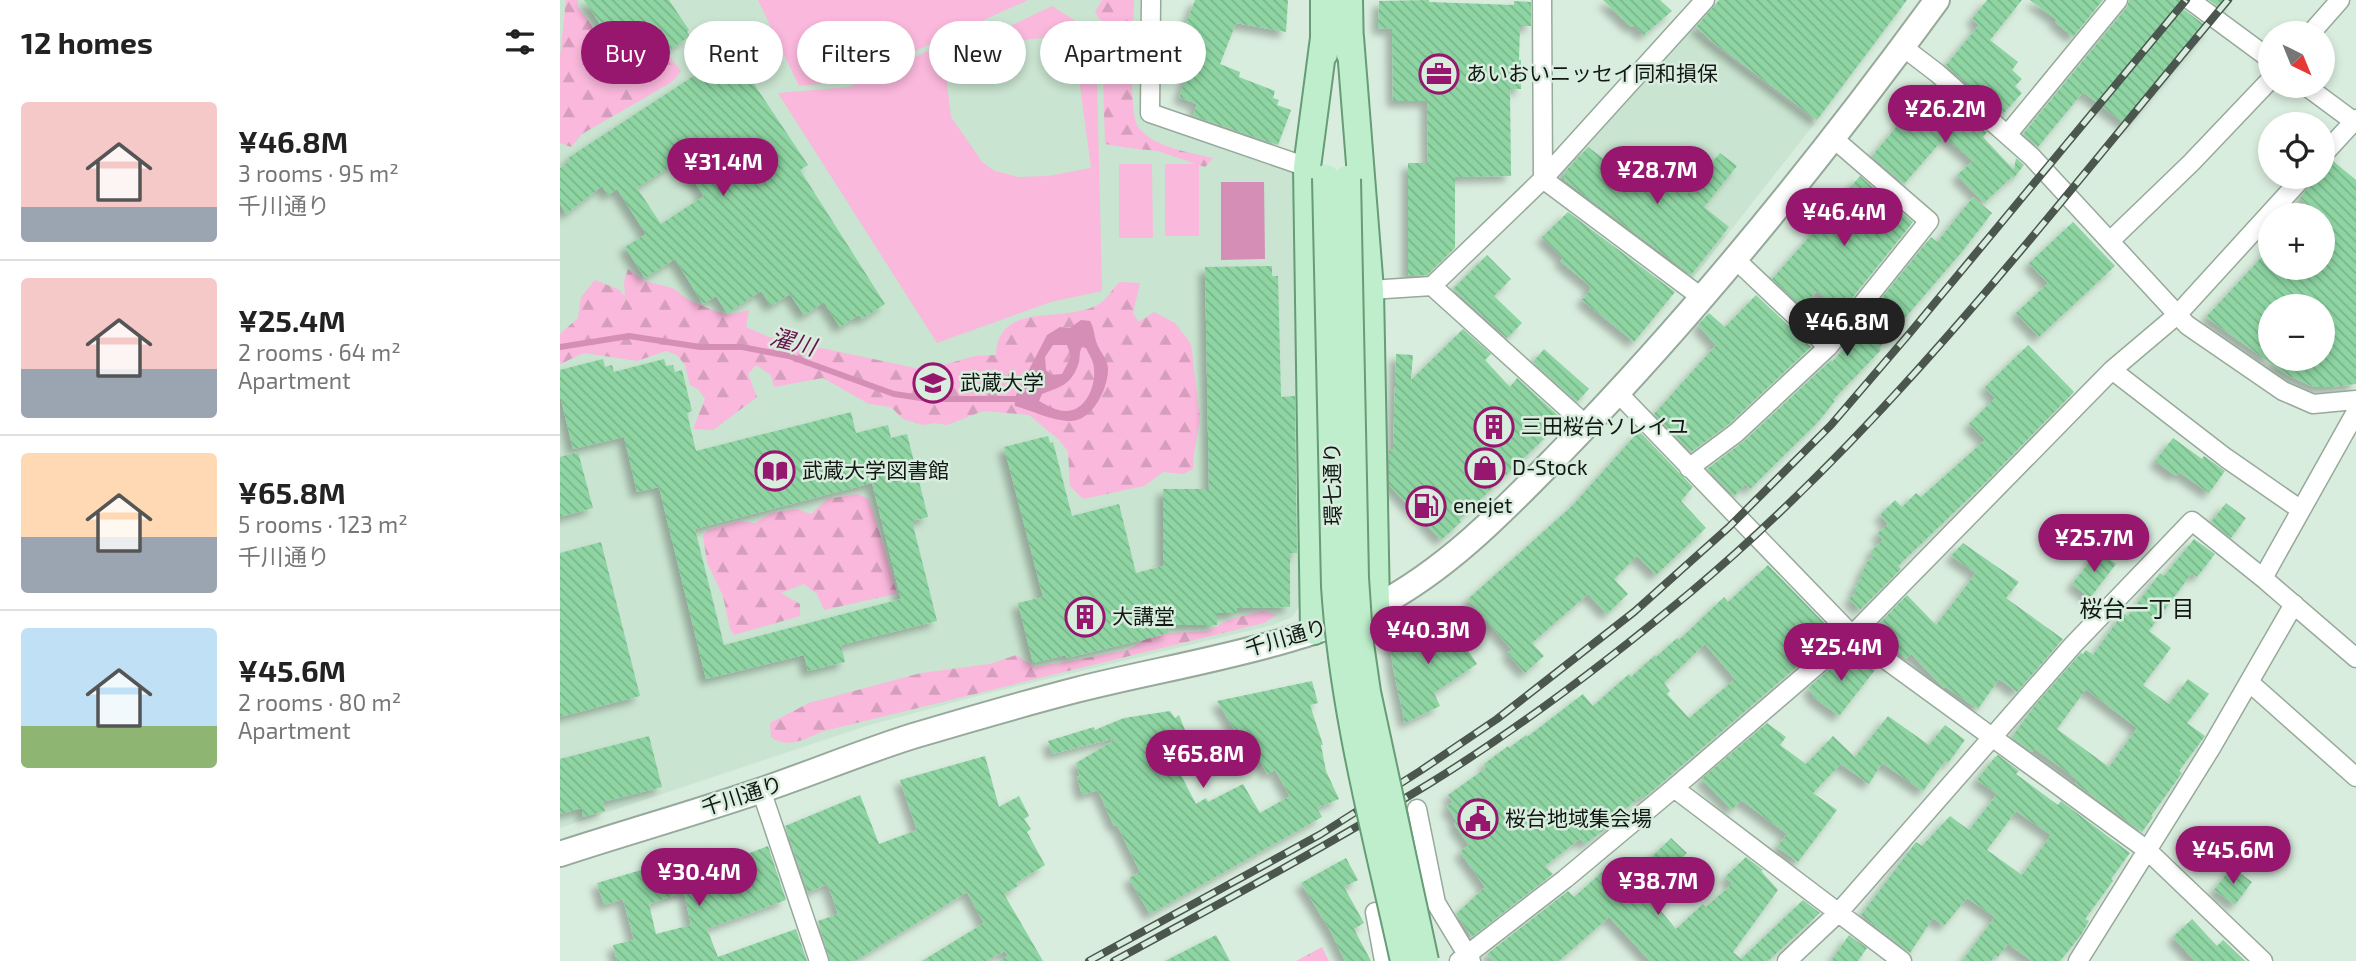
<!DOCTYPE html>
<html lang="en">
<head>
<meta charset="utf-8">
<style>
	body { margin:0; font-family:"Exo 2","Noto Sans JP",sans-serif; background:#f2f2f2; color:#222; height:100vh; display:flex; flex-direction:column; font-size:26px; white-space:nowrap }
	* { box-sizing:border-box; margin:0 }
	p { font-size:23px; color:#767676 }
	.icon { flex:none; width:38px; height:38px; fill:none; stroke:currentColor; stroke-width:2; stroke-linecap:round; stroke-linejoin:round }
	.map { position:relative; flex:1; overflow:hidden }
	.side { display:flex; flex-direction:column; background:#fff; width:560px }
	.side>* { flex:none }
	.top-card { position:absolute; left:21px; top:21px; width:665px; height:63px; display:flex; gap:14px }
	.needle { width:46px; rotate:137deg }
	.tools { position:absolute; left:1698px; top:21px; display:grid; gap:14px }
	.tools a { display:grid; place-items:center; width:77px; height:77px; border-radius:50%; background:#fff; box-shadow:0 4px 10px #0003; font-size:35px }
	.price { position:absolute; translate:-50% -60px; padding:0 16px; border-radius:24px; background:#97176f; color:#fff; font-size:23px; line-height:46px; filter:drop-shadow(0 2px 4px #0008) }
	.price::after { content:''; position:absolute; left:50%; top:42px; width:21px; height:16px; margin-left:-10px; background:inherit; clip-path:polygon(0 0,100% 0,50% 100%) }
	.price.active { background:#222; color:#fff }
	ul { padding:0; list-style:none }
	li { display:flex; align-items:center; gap:21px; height:175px; padding:0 21px }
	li+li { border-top:2px solid #e0e0e0 }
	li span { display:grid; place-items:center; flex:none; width:196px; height:140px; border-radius:7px; color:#555 }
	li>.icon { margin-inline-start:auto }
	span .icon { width:84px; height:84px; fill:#fffc; stroke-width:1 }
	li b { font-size:30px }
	h2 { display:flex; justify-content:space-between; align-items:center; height:84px; padding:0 21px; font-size:30px }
	.pill { padding:0 24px; border-radius:32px; background:#fff; box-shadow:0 4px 10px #0003; font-size:24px; line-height:63px }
	.pill.active { background:#97176f; color:#fff }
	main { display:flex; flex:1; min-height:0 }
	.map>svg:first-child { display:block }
	.built { fill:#c9e4d0 }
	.forest { fill:url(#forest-firs) }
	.park { fill:url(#park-crowns) }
	.garden { fill:#fab8dc; fill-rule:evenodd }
	.water { fill:#d58eb6; fill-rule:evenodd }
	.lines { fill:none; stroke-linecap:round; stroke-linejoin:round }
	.stream { stroke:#d58eb6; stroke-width:6 }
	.building { fill:url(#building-back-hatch); fill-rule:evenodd; filter:url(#shadow) }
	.street-casing { stroke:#96a99a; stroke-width:21 }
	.secondary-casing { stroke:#96a99a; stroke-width:28 }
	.primary-casing { stroke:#669c76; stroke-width:30 }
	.street { stroke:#fff; stroke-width:18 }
	.secondary { stroke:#fff; stroke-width:24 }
	.primary { stroke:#bfeecc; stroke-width:26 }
	.rail-casing { stroke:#4b564e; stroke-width:8 }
	.rail { stroke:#d9edde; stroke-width:5; stroke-dasharray:16; stroke-linecap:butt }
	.primary-bridge-casing { stroke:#669c76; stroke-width:30; stroke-linecap:butt }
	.primary-bridge { stroke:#bfeecc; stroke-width:26 }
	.labels { text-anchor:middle; stroke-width:5; stroke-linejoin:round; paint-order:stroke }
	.poi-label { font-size:21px; fill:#121914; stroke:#d9edde; text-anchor:start }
	.street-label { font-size:21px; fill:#121914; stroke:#d9edde }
	.water-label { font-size:23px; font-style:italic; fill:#68144c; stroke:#d9edde }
	.neighbourhood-label { font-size:23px; fill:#121914; stroke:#d9edde }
</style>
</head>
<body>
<main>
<section class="side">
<h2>12 homes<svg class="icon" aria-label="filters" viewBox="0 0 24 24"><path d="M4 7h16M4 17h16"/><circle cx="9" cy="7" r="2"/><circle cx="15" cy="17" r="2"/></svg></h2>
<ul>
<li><span style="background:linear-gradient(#f6c9c9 75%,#9aa5b1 0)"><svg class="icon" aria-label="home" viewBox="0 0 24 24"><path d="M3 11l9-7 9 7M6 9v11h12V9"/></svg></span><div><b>¥46.8M</b><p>3 rooms · 95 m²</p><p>千川通り</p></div></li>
<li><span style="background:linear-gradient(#f6c9c9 65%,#9aa5b1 0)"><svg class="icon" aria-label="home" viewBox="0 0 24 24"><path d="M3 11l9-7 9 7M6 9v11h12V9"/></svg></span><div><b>¥25.4M</b><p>2 rooms · 64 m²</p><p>Apartment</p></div></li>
<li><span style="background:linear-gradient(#ffd9b3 60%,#9aa5b1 0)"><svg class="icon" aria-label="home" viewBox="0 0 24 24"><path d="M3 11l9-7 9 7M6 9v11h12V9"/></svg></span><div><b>¥65.8M</b><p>5 rooms · 123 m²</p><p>千川通り</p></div></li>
<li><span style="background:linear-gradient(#bfe0f5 70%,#8fb573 0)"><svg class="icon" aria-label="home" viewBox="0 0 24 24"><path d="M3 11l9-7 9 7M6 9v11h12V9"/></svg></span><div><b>¥45.6M</b><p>2 rooms · 80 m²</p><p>Apartment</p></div></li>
</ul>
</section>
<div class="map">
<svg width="1796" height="961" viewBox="0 0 1796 961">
	<defs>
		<pattern id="forest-firs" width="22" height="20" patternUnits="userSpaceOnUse" patternTransform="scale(1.75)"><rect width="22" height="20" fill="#fab8dc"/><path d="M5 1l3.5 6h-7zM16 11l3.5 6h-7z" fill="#d59ebc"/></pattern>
		<pattern id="park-crowns" width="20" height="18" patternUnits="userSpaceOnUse" patternTransform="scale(1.75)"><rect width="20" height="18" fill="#fab8dc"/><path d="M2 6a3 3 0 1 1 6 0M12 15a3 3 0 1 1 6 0" fill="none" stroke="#d59ebc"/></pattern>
		<pattern id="building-back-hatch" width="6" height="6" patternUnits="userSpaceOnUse" patternTransform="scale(1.75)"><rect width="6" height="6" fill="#8ed5a3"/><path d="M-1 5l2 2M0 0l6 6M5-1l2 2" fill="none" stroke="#79b68b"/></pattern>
		<filter id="shadow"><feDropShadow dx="-6" dy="6" stdDeviation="3.5" flood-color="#0004"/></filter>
	</defs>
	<rect width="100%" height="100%" fill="#d9edde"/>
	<!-- built -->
	<path class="built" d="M0,0H580L581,120L733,173L743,184V601L732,617L713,625L421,695L306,726L0,828Z
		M1130,28L1255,123L1131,281L1000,180L999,170Z"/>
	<!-- forest -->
	<path class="forest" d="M6,0H18V7L68,74L105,51L121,71L112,82L22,134L11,147L0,143V57Z
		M542,0H574C574,23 567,114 579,128C595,148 629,152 653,158L645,167L598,151L569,148L545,144L543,76L545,27L535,12Z
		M68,269L84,281L113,288L127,299L152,310L169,315L189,310L186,327L209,337L365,370L415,356L436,355C438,300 503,324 537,305C546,301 552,289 560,282L580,283L573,313L579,322L594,312L615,323L631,344L640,419L634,454L633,469L624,474L603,472L584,486L523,499L510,486L508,451L498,439L469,415L423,411L387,425L374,423L363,425L343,419L331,407L309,404L263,378L214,387L211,375L196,365L188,374L197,397L153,430L133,429L145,399L138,389L130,385L125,365L117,355L106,351L77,361L24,353L0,364V334L18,318L21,297L35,280L60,290L65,297L64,281Z
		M298,494C301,496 305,497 308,499C312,503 332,577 336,589L335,594L264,610L257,594L244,584L221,593L240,604V616L174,635L170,629L163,596L147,562L143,536L148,530L179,521L195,523L211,513L237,509L251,514L267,499Z
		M703,611L717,615L704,623L264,731C247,738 228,750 211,737L210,723L249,703L361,673L430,664L456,655L475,667L521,659L567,650L595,634L647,631L671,619Z"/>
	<!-- park -->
	<path class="park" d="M762,947L769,961H736Z"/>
	<!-- garden -->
	<path class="garden" d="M198,0H468L289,81L239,86Z
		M492,6L536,34L542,291L491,302L377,343L218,93L289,87L381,45L425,38ZM497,36L506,38L515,48L531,168L488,176L459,177L435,171L423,163L391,117L383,50Z
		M559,164H592L593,238H559Z
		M605,164H639V236H605Z"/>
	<!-- water -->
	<path class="water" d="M661,182H704L705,259L661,260Z
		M521,320L530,321C534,328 534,334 536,341C539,352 549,359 548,371C547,391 531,423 508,421C491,420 472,411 455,406L454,399L487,335L500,327L510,328ZM493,345H507L511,357L502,374L491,375L486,370L485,357ZM522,347L526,348C529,355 534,361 534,369C536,385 526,412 505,411C497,411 486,405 479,401L482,394C500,387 511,385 518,365C521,358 518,354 522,347Z"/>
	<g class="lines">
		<!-- stream -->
		<path class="stream" d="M0,347L69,336L140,347H182L229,356L334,394L368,399H454"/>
	</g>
	<!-- building -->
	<path class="building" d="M24,0H109L129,30L127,32L130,36L111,49L107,44L72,67L68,66Z
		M635,0H728L726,32L676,23L660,64L680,72L679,77L715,91L713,98L719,100L717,105L731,110L718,145L633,116L637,104L619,97L632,61L614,55Z
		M869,0V2L954,5V1L971,2V26H960L959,60H961V89H950L951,176L895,177V248L867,275L848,276V163H868L867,101H833L832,29L818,28L819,1Z
		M1043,0H1100L1112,11L1084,35L1074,25L1071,27Z
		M1159,0H1347L1257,120L1153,42L1136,27Z
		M1427,0H1462L1430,40L1458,62L1452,70L1462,79L1455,86L1462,93L1442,115L1386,65L1419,25L1412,19Z
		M1470,0H1543L1513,37L1495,22L1497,20Z
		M1569,0H1619L1623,9L1649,28L1568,126L1523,92L1478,147L1463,134L1567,7Z
		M1649,0H1673L1664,11Z
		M172,51L248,165L240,170L325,304L302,319L299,315L280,327L264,302L244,315L230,294L211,306L201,291L167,313L156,296L143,304L115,259L85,278L65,247L86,234L57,189L48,195L42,186L6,214L0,204V168L10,161L8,158ZM120,160L144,196L101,224L77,188Z
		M1372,84L1427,132L1423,137L1454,170L1456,158L1464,165L1453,179V176L1424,203L1397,175L1413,161L1385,137L1344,184L1312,156Z
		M1028,147L1080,186L1094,168L1127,194L1160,153L1177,166L1144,207L1169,227L1131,275L1004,180L1005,172Z
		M1773,161L1796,180V384L1771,387H1754L1727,375L1646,317L1710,248V268H1762V215H1740L1749,206L1740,198L1756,177H1762V170ZM1710,306H1762V359H1710Z
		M1300,176L1353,222L1281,312L1257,291L1243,307L1212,279L1257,228L1254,225L1268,210L1270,211Z
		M1413,197L1432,213L1401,253L1319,348L1321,350L1273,400L1275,401L1258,422L1190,489L1186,484L1174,496L1147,469L1184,441L1271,360L1272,362L1301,330L1298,327L1371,237L1377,242Z
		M1008,212L1115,292L1074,342L1022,300L1031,289L1029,285L1000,261L1003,258L982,237Z
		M1513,222L1555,266L1479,337L1456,313L1488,283L1469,263Z
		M927,255L951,279L934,296L962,323L947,338L893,289Z
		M712,266V276H718L721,397L735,396L737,553H730V607L677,608V613H657V625H607L609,633L594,637L507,658L506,655L473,663L458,603L483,597L444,447L488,436L490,443L493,442L512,516L559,504L576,573L603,566V489H649L645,267Z
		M1196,295L1251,347L1169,424L1131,452L1094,414L1156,345L1138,325L1149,313L1165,327Z
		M903,329L931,354L925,360L950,387L957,378L1001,418L984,435L986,437L899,520L901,522L881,540L829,485V449H833L836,354L853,355L851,380Z
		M1468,345L1514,392L1427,481L1338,566L1341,569L1300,610L1289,599L1296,592L1293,589L1299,584L1297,582L1303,576L1300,573L1307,566L1305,564L1314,556L1310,552L1323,540L1317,534L1328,524L1320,515L1335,500L1342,507L1356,493L1361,497L1425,440L1409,424L1435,398L1425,387Z
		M984,349L1029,389L1017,402L973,362Z
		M43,359L45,367L52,365L54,372L104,359L106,366L113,365L115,372L122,370L132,411L127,413L136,451L291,412L296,433L328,425L331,438L347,434L368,517L352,521L377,621L281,645L285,662L248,671L244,655L146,679L99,487L77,492L64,437L13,449L0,395V370ZM312,483L341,599L164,645L135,529Z
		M1079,431L1133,487L1121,501L1146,528L1096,575L1077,556L1054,579L1068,594L1047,614L1028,594L972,643L984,656L965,673L947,653L952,650L908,599L1012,506Z
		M1613,438L1642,459L1644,456L1665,471L1649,493L1619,472L1616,476L1595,461Z
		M18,452L33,508L0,517V457Z
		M1666,503L1686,518L1671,538L1651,522Z
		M1634,539L1655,554L1637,577L1632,573L1589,631L1611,648L1583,685L1609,704L1628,679L1649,694L1627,723L1645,736L1619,771L1622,773L1591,816L1593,817L1582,832L1515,783L1518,780L1475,749L1472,752L1452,737L1475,705L1521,653L1523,654L1526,650L1533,655L1563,613L1568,616L1600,573L1604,576ZM1526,689L1577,728L1549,767L1497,729Z
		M41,542L80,696L0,717V553Z
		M1403,543L1459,582L1446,598L1503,639L1457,692L1439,679L1418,709L1387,688H1384L1351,654L1346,659L1316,627L1347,595L1376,625L1416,573L1391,556Z
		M1538,551L1556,564L1530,598L1512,584Z
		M1208,565L1275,634L1083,799L1081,796L1056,817L1058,820L1025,844L1020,839L985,866L993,874L912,937L896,914L925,887L900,852L909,845L894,824L897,822L887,806L893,802L888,795L926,768L924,764L948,746L949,748L966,735L967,737L1023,694L1033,706L1069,674L1071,677L1095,655L1096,657L1117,638L1119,640L1164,597L1168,602ZM1145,644L1175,679L1129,718L1107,694L1110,691L1104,683Z
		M884,614L917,664L874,693L880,706L845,723L833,668L830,644L863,628Z
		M1289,652L1315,670L1279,716L1252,696L1253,694L1248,688Z
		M752,681L758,703L750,705L763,745H761L766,771L779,799L757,808L762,817L590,914L569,878L580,872L557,825L554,826L538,790L522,795L517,777L520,776L516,763L556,739V738L492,754L488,741L534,727L535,730L564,718L610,711L615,718L619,715L631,745L611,756L636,804L646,798L648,802L683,784L700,813L730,796L715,770L707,774L687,735L679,737L657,701Z
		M1328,716L1369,745L1385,725L1405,740L1388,763L1385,761L1363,791L1322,763L1309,784L1281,764L1253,793L1277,810L1238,862L1217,847L1227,834L1181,800L1172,810L1141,779L1207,723L1226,737L1220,745L1246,764L1273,736L1295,757Z
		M89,736L102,787L43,802L45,811L23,817L22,808L0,814V759Z
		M1438,755L1459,771L1456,774L1498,805L1501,801L1570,853L1551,879L1553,881L1525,919L1529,921L1521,935L1500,961H1472L1448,944L1438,957L1436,955L1431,961H1402L1435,917L1407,898L1384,926L1373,918L1350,953L1301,915L1356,842L1362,846L1390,816L1409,830L1437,794L1417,780L1435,757ZM1456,811L1491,835L1462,875L1427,850Z
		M425,756L439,807L459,796L469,816L464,819L471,829L467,832L485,865L456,883L458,886L444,894L483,961H438L448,956L445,951L426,961H362L424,923L407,892L295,961H270L258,921L278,914L268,884L248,892L225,826L300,795L319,844L357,830L340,780Z
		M1111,838L1127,853L1086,893L1116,929L1143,904L1146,907L1172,884L1165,877L1186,857L1203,870L1201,871L1218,890L1173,952L1181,959L1243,900L1260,913L1208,961H1090L1049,917L999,961H933L927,954L1008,891L1014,897L1058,858L1072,876Z
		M208,846L226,900L147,929L158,957L236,929L247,961H57L53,945L74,940L63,899L44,905L37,883L156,848L157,852L168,849L171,860ZM124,892L131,925L96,934L89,904Z
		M786,858L798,880L784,887L804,923L794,929L811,961H785L771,932L741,883Z
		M1672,867L1692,882L1675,905L1654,890Z
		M1632,919L1657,946L1663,940L1685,961H1635L1613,937Z
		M656,935L670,961H605Z
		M1289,935L1307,948L1298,961H1271Z"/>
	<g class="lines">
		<!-- street casing -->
		<g class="street-casing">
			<path id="street" d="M591,0L590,113L747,167
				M982,0L983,179L1141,297
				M1630,0L1710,59
				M1751,33L1780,0
				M1343,47L1377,73L1472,157L1627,325L1723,391L1753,404L1796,400
				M1746,86L1796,123
				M1447,135L1558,0
				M1762,156L1796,119
				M1550,241L1631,163L1710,80
				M1174,258L1268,347
				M872,286L1027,426
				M810,290L872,286L983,179L1145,0
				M1552,370L1666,458L1741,510
				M1058,393L1292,635L1587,850L1703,961
				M1129,468L1176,433L1268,347L1369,221L1273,138
				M1703,578L1796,412
				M1689,682L1796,777
				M1114,788L1342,961
				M201,790L259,961
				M857,809L876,903L911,961
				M815,912L824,961
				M899,961L1005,879L1114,788L1292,635L1552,370L1617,315L1743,177
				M1227,961L1279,912L1513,645L1632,521L1703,578L1796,658
				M1518,961L1651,748L1734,604"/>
		</g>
		<!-- secondary casing -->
		<g class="secondary-casing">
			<path id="secondary" d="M0,854C67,832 135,813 202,790C252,773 302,752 353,736C407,720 462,704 516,690C587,672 660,660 730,639C760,630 790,621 817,606C890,568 947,507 1004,449C1139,310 1263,156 1377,0"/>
		</g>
		<!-- primary casing -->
		<g class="primary-casing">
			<path id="primary" d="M764,0V54
				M789,0L790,54
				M790,37L810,290L816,607
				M754,631L747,167L764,38"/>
		</g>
		<!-- street -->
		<use href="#street" class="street"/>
		<!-- secondary -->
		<use href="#secondary" class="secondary"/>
		<!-- primary -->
		<use href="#primary" class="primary"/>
		<!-- rail casing -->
		<g class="rail-casing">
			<path id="rail" d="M529,961L761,834L860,771L937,719L1074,612L1169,527L1271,425L1349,334L1626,0
				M554,961C659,904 765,847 867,785C960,728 1048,661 1132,591C1336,420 1497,203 1668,0"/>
		</g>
		<!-- rail -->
		<use href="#rail" class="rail"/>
		<!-- primary-bridge casing -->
		<g class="primary-bridge-casing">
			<path id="primary-bridge" d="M766,178L775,586C783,713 817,837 844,961
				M787,179L795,578L799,637L807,692L865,961"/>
		</g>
		<!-- primary-bridge -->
		<use href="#primary-bridge" class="primary-bridge"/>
	</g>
	<!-- icons -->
	<defs>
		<g id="office-ring" transform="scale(2.0125)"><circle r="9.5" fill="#d9edde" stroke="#97176f" stroke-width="1.5"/><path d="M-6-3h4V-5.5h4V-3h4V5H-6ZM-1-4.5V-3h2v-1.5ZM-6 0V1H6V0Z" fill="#97176f"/></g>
		<g id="university-ring" transform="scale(2.0125)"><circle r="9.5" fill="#d9edde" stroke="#97176f" stroke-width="1.5"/><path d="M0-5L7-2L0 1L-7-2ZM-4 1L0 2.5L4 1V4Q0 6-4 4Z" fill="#97176f"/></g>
		<g id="building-ring" transform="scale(2.0125)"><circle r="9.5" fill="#d9edde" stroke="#97176f" stroke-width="1.5"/><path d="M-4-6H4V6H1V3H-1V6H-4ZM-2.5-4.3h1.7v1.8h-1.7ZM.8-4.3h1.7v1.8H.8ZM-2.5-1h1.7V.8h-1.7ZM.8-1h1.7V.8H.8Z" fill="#97176f"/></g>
		<g id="shop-ring" transform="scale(2.0125)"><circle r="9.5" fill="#d9edde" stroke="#97176f" stroke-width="1.5"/><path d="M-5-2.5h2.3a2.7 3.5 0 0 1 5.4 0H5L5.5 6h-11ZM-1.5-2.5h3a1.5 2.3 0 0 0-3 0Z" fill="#97176f"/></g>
		<g id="library-ring" transform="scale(2.0125)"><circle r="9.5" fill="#d9edde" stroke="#97176f" stroke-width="1.5"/><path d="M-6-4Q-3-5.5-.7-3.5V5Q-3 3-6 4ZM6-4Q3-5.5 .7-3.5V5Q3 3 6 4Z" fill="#97176f"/></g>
		<g id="fuel-ring" transform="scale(2.0125)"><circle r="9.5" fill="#d9edde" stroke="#97176f" stroke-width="1.5"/><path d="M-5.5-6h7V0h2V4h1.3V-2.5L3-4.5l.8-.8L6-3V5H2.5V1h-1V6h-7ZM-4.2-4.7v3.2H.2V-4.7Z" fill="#97176f"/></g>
		<g id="civic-ring" transform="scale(2.0125)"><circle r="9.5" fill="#d9edde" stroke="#97176f" stroke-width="1.5"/><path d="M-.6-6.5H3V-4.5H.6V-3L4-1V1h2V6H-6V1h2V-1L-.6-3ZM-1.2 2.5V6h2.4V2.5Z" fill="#97176f"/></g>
	</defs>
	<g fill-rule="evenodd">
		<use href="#office-ring" x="879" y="74"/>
		<use href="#university-ring" x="373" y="383"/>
		<use href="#building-ring" x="934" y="427"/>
		<use href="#shop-ring" x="925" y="468"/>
		<use href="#library-ring" x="215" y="471"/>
		<use href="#fuel-ring" x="866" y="506"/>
		<use href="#building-ring" x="525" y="617"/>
		<use href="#civic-ring" x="918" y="819"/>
	</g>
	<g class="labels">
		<!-- poi labels -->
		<g class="poi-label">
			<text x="906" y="81">あいおいニッセイ同和損保</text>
			<text x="400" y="390">武蔵大学</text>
			<text x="961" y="434">三田桜台ソレイユ</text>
			<text x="952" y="475">D-Stock</text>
			<text x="242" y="478">武蔵大学図書館</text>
			<text x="893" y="513">enejet</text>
			<text x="552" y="624">大講堂</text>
			<text x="945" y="826">桜台地域集会場</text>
		</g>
		<!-- street labels -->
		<g class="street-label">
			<text transform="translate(773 484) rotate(-91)" y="7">環七通り</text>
			<text transform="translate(726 638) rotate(-16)" y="7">千川通り</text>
			<text transform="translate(182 796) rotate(-18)" y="7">千川通り</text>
		</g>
		<!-- water labels -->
		<g class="water-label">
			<text transform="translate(233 342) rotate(15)" y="8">濯川</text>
		</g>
		<!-- neighbourhood labels -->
		<g class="neighbourhood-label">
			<text x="1577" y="617">桜台一丁目</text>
		</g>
	</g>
</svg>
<div class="tools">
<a><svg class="needle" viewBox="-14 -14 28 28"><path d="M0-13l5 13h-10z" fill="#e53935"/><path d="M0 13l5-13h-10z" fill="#767676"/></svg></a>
<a><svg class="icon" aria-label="locate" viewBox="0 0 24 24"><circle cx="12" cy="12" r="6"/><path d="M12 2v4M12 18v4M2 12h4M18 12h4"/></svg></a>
<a>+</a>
<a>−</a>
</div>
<b class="price" style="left:1385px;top:145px">¥26.2M</b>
<b class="price" style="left:163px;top:198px">¥31.4M</b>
<b class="price" style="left:1097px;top:206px">¥28.7M</b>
<b class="price" style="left:1284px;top:248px">¥46.4M</b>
<b class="price active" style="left:1287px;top:358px">¥46.8M</b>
<b class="price" style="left:1534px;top:574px">¥25.7M</b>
<b class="price" style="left:868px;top:666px">¥40.3M</b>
<b class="price" style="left:1281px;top:683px">¥25.4M</b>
<b class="price" style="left:643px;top:790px">¥65.8M</b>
<b class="price" style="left:1673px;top:886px">¥45.6M</b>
<b class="price" style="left:139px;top:908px">¥30.4M</b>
<b class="price" style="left:1098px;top:917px">¥38.7M</b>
<div class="top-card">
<a class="pill active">Buy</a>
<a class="pill">Rent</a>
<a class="pill">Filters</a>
<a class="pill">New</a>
<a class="pill">Apartment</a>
</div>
</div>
</main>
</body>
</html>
